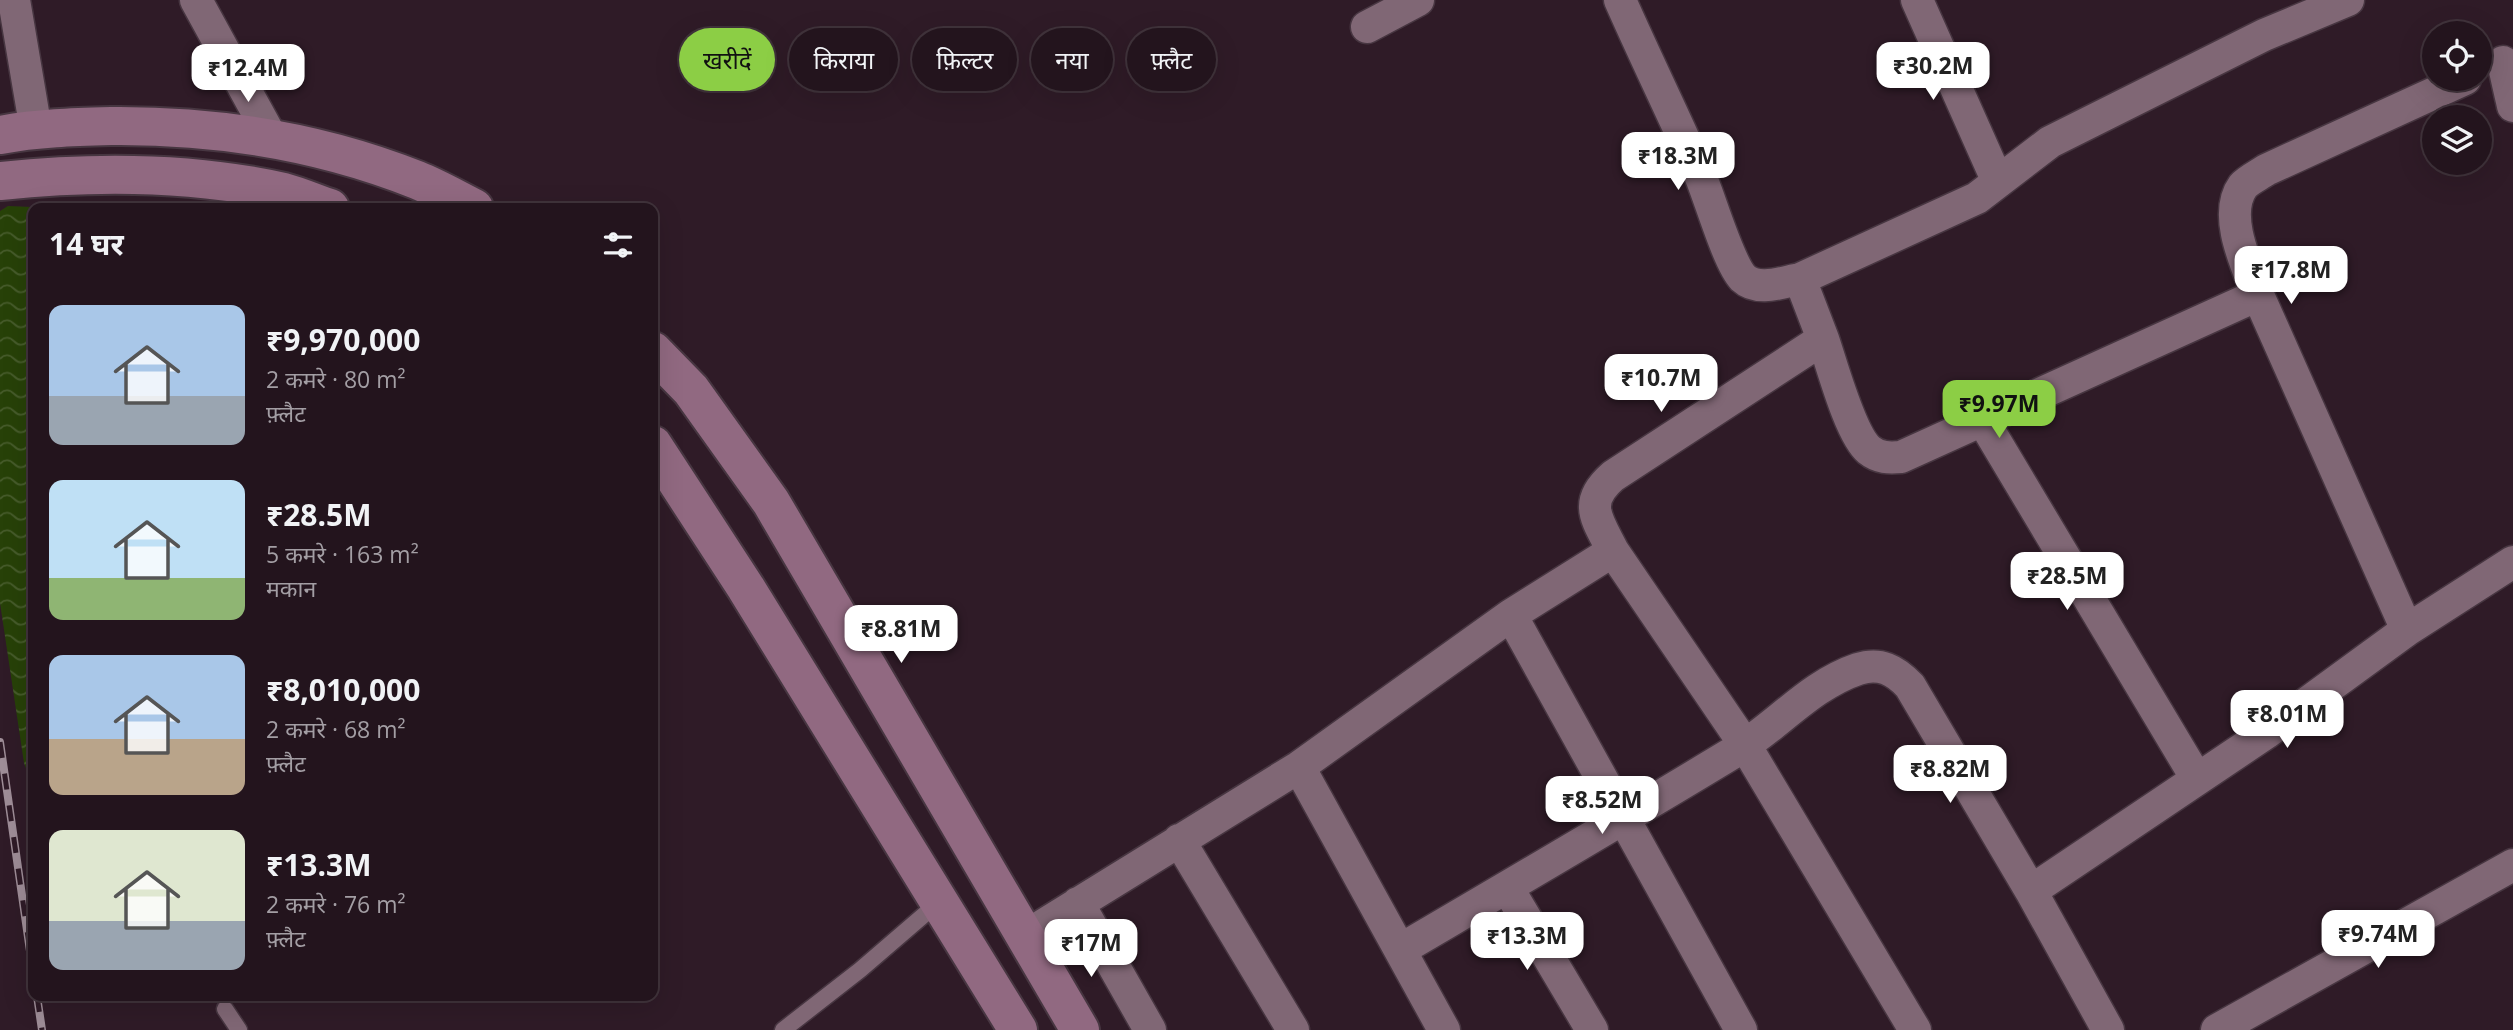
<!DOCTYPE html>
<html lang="hi">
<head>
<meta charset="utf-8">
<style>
	body { margin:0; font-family:"Open Sans","Noto Sans Devanagari",sans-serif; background:#2f212a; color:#f1f3f6; height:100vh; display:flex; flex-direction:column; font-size:26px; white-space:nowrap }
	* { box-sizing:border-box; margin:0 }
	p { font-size:23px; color:#a39ea4 }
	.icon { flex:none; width:38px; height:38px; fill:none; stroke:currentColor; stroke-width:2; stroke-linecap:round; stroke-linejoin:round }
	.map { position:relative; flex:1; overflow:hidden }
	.side { position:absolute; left:28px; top:203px; width:630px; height:798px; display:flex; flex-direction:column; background:#23141d; border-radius:14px; box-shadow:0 7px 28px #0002,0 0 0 2px #40333b }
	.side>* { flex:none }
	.top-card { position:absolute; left:679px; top:28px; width:665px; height:63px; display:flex; gap:14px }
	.buttons { position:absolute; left:2422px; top:21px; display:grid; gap:14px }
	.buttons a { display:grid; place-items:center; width:70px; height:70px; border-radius:50%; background:#23141d; box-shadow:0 7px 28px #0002,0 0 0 2px #40333b; font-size:35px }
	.price { position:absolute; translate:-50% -60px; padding:0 16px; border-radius:14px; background:#fff; color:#222; font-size:23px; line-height:46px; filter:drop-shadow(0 2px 4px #0008) }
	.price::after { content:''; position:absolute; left:50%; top:42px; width:21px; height:16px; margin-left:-10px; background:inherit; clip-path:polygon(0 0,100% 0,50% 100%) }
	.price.active { background:#8cce45; color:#111 }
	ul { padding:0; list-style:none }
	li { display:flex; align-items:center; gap:21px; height:175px; padding:0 21px }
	li span { display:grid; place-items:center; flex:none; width:196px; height:140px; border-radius:14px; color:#555 }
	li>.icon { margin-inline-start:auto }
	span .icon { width:84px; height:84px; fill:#fffc; stroke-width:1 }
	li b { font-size:30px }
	h2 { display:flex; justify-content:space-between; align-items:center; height:84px; padding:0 21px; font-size:30px }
	.chip { padding:0 24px; border-radius:32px; background:#23141d; box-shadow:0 7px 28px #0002,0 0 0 2px #40333b; font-size:24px; line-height:63px }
	.chip.active { background:#8cce45; color:#111 }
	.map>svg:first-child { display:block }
	.water { fill:url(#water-waves) }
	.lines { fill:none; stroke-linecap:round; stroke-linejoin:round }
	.lane-casing { stroke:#473641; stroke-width:19 }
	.street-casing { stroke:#473641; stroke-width:35 }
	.secondary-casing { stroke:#473641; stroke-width:42 }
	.lane { stroke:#806775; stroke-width:16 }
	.street { stroke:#806775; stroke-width:32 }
	.secondary { stroke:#916981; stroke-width:38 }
	.rail-casing { stroke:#9e8d97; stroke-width:8 }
	.rail { stroke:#2f1b27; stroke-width:5; stroke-dasharray:16; stroke-linecap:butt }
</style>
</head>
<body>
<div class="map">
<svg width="2513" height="1030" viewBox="0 0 2513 1030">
	<defs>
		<pattern id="water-waves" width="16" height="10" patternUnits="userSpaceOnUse" patternTransform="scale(1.75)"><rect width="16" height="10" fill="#274108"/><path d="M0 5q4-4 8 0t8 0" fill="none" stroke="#475c2c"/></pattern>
	</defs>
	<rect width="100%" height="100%" fill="#2f1b27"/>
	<!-- water -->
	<path class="water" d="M8,206L56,208H33V787L24,763L0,603V211Z"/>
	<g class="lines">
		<!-- lane casing -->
		<g class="lane-casing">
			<path id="lane" d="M225,1009L239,1030
				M783,1030L860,970L939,902"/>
		</g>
		<!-- street casing -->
		<g class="street-casing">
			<path id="street" d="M14,0L36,130
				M196,0L271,137
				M1620,0C1646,59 1674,116 1700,175C1710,198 1728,262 1743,278C1758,292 1783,282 1800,279
				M1917,0L1998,182
				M1367,27L1418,0
				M2503,62L2513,106
				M1823,339C1832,365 1850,434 1869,450C1879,458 1889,458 1901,457L2258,295
				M1982,419L2197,779
				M1613,551L1745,745L1915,1030
				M1511,615L1741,1030
				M2407,630L2258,295C2247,266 2222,215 2243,186C2248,180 2259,175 2266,170L2465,79
				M1299,767L1444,1030
				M1179,840L1293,1030
				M1507,887L1592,1030
				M2031,891L2266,733L2407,630L2513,562
				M1078,903L1150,1030
				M1024,937L1299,767L1511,615L1613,551C1597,519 1582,503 1613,476L1823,339L1800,279L1977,198L2050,142L2264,35L2348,0
				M1400,950C1514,883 1627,817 1739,749C1780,723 1811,685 1858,669C1880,662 1895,670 1910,686L2031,891L2108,1030
				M2217,1030L2513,865"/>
		</g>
		<!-- secondary casing -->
		<g class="secondary-casing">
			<path id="secondary" d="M0,135C37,128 74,127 111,126C216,125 319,141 417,180C437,188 456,199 474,208
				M0,181C95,171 190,171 284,192C299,196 315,203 330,208
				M653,351L691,390L771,502L1080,1030
				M653,445L746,588L1018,1030"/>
		</g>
		<!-- lane -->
		<use href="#lane" class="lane"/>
		<!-- street -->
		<use href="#street" class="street"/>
		<!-- secondary -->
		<use href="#secondary" class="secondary"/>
		<!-- rail casing -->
		<g class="rail-casing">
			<path id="rail" d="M0,742L33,972
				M37,996L42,1030"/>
		</g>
		<!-- rail -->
		<use href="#rail" class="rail"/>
	</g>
</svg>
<div class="buttons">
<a><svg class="icon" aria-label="locate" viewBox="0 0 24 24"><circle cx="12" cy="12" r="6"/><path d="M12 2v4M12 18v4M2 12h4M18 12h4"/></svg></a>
<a><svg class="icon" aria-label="layers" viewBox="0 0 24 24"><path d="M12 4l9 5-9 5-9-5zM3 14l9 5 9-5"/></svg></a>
</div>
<b class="price" style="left:1933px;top:102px">₹30.2M</b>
<b class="price" style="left:248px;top:104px">₹12.4M</b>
<b class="price" style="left:1678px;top:192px">₹18.3M</b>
<b class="price" style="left:2291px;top:306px">₹17.8M</b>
<b class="price" style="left:1661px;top:414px">₹10.7M</b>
<b class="price active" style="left:1999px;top:440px">₹9.97M</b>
<b class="price" style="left:2067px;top:612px">₹28.5M</b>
<b class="price" style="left:901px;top:665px">₹8.81M</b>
<b class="price" style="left:2287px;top:750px">₹8.01M</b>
<b class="price" style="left:1950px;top:805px">₹8.82M</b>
<b class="price" style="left:1602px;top:836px">₹8.52M</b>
<b class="price" style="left:2378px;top:970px">₹9.74M</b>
<b class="price" style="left:1527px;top:972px">₹13.3M</b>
<b class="price" style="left:1091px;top:979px">₹17M</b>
<div class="top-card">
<a class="chip active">खरीदें</a>
<a class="chip">किराया</a>
<a class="chip">फ़िल्टर</a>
<a class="chip">नया</a>
<a class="chip">फ़्लैट</a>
</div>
<section class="side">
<h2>14 घर<svg class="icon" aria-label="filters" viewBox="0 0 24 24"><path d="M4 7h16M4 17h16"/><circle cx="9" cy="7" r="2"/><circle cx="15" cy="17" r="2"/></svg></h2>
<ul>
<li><span style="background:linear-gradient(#a9c7e8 65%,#9aa5b1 0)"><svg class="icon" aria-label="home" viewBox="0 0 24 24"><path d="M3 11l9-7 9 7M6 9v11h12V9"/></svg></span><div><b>₹9,970,000</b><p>2 कमरे · 80 m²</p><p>फ़्लैट</p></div></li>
<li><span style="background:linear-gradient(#bfe0f5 70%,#8fb573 0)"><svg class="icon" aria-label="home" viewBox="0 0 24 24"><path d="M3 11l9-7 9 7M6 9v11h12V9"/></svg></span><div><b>₹28.5M</b><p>5 कमरे · 163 m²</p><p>मकान</p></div></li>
<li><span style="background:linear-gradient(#a9c7e8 60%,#b9a48a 0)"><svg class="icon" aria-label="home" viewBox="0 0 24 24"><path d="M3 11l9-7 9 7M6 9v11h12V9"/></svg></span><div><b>₹8,010,000</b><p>2 कमरे · 68 m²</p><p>फ़्लैट</p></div></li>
<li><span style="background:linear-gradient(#dfe7d0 65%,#9aa5b1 0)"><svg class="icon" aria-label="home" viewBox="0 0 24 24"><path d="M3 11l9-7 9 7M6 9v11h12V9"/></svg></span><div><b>₹13.3M</b><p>2 कमरे · 76 m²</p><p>फ़्लैट</p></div></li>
</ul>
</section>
</div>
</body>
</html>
